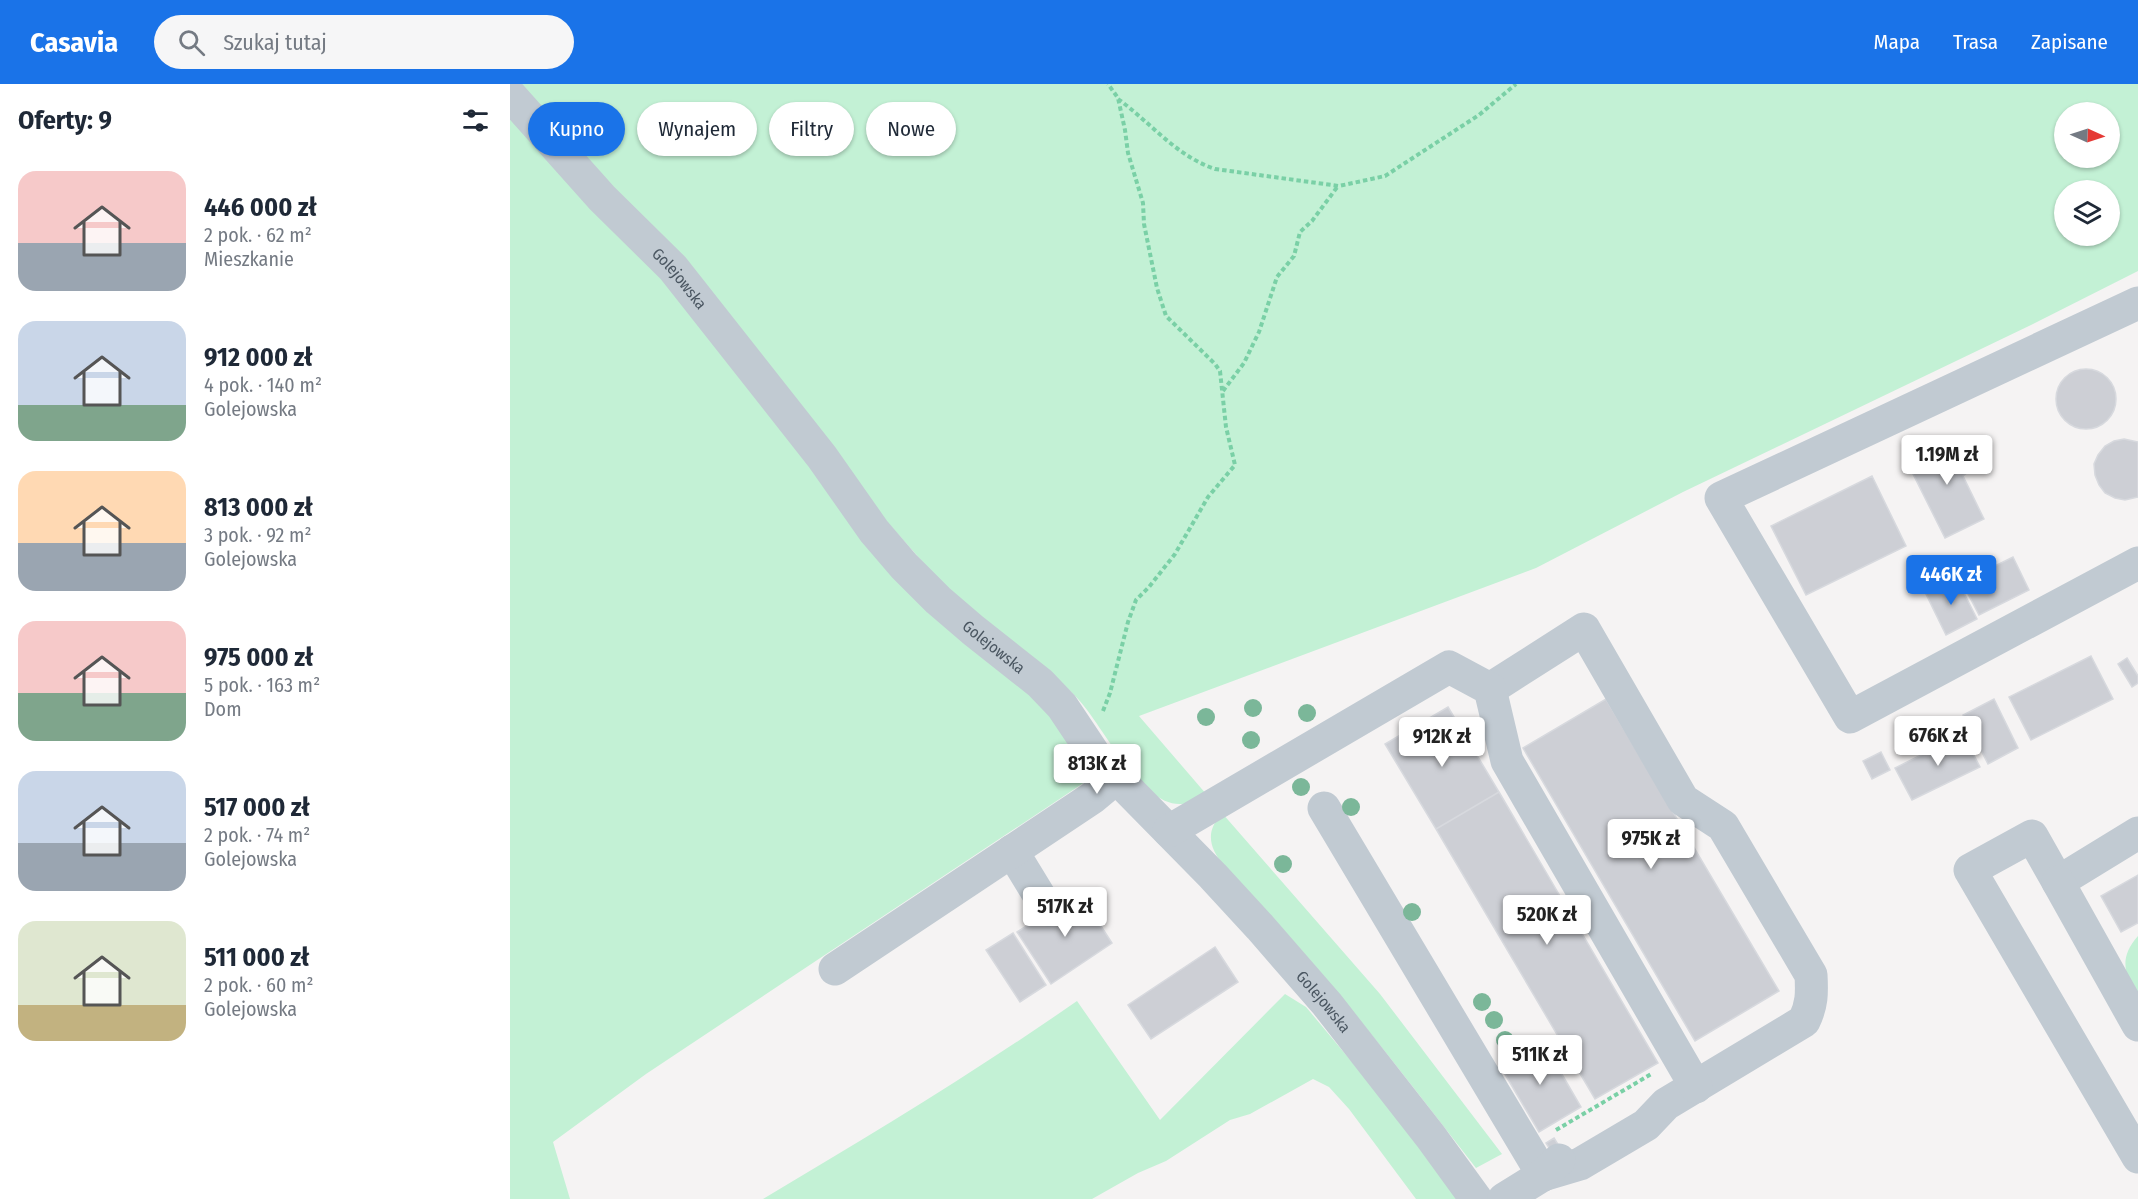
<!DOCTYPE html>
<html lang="pl">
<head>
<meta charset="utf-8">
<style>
	body { margin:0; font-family:"Fira Sans Condensed",sans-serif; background:#f6f6f7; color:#1f2937; height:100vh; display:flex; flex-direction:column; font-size:22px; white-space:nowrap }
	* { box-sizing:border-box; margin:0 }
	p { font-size:20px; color:#747a83 }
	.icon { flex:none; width:33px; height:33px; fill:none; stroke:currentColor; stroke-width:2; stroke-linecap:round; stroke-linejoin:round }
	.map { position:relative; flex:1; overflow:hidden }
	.drawer { display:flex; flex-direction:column; background:#fff; width:510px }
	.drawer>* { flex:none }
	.guide { position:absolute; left:18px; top:18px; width:570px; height:54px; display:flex; gap:12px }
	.needle { width:39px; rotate:93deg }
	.controls { position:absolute; left:1544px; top:18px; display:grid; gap:12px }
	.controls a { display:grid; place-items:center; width:66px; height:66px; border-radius:50%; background:#fff; box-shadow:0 2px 4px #0004; font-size:30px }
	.price { position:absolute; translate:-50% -51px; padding:0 14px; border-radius:6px; background:#fff; color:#222; font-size:20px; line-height:39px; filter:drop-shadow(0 2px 3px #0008) }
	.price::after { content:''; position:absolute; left:50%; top:36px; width:18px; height:14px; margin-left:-9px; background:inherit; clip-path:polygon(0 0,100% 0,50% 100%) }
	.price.on { background:#1a73e8; color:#fff }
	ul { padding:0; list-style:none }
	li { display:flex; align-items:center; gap:18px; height:150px; padding:0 18px }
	li span { display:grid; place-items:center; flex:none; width:168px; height:120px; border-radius:18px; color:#555 }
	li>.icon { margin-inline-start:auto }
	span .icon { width:72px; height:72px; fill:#fffc; stroke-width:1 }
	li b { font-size:26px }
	h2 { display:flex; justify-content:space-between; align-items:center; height:72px; padding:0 18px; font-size:26px }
	.tag { padding:0 21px; border-radius:27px; background:#fff; box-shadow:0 2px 4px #0004; font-size:21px; line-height:54px }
	.tag.on { background:#1a73e8; color:#fff }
	header { display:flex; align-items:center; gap:36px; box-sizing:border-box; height:84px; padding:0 30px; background:#1a73e8; color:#fff }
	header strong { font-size:28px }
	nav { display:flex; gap:33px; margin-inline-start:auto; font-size:21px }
	.search { width:420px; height:54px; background:#f6f6f7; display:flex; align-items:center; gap:15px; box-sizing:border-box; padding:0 21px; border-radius:33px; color:#747a83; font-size:22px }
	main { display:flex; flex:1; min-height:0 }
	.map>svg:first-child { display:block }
	.green { fill:#c3f1d5; fill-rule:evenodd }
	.building { fill:#cdcfd5; stroke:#d7d9de; stroke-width:1.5 }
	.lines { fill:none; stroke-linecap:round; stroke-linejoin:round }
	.path { stroke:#7ad0a6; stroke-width:4; stroke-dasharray:4.5 3; stroke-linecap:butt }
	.minor { stroke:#c1cad2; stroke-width:33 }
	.tree { fill:#7bb799 }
	.labels { text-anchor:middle; stroke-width:4.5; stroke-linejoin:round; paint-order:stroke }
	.street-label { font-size:16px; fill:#4a5661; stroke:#fff }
</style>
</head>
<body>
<header>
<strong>Casavia</strong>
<div class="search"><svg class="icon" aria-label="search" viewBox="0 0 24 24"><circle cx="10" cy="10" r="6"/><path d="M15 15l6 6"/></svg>Szukaj tutaj</div>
<nav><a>Mapa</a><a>Trasa</a><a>Zapisane</a></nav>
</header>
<main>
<section class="drawer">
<h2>Oferty: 9<svg class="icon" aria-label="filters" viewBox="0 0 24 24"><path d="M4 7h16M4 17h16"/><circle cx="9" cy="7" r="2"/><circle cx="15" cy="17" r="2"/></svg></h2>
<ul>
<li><span style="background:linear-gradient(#f6c9c9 60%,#9aa5b1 0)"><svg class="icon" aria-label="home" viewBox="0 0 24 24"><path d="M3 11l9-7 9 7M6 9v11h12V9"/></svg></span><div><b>446 000 zł</b><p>2 pok. · 62 m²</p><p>Mieszkanie</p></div></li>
<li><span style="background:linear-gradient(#c9d6e8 70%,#7fa58c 0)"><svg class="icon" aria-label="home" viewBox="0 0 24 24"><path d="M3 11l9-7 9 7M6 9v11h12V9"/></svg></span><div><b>912 000 zł</b><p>4 pok. · 140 m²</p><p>Golejowska</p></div></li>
<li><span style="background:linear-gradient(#ffd9b3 60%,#9aa5b1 0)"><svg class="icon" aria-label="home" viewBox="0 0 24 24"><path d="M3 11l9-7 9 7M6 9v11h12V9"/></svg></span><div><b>813 000 zł</b><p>3 pok. · 92 m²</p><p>Golejowska</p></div></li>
<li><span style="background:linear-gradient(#f6c9c9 60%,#7fa58c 0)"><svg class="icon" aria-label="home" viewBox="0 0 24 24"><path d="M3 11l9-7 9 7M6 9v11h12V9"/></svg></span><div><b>975 000 zł</b><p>5 pok. · 163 m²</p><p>Dom</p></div></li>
<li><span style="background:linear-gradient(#c9d6e8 60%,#9aa5b1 0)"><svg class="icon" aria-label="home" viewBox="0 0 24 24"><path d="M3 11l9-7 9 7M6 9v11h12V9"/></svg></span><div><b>517 000 zł</b><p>2 pok. · 74 m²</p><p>Golejowska</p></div></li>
<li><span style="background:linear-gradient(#dfe7d0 70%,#c2b280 0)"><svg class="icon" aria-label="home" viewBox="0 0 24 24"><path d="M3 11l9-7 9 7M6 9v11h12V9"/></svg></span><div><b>511 000 zł</b><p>2 pok. · 60 m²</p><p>Golejowska</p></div></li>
</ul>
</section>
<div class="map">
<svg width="1628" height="1115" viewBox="0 0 1628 1115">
	<rect width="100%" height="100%" fill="#f5f3f3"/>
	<!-- green -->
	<path class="green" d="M0,0H1628V187L1521,241L1173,408L1026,484L629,632L697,711C689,714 680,720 671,720C630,722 593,641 568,615C542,586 502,567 470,546ZM1554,28H1599V74H1554ZM1554,106H1599V152H1554Z
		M0,22L212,251L517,596L557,655V664L584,692L136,990L43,1058L60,1115H0Z
		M712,729L870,910L992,1070L966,1084C885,980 806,876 714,782C699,763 695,748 712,729Z
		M1628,852V916C1616,891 1607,876 1628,852Z
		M775,910L796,923L877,1020L948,1115H906L839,1025L819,1003L803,995L740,1030L720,1036L656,1077L628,1089L582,1115H253C359,1052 465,988 567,917L650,1036Z"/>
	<!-- building -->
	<path class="building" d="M1546 315a30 30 0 1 1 60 0a30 30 0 1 1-60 0Z
		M1445,353L1449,357L1461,381L1462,385L1453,392L1474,435L1435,454L1396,376Z
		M1614,355L1628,358V413L1615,416L1605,414L1595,409L1589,401L1585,391L1584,380L1588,371L1595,362L1604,357Z
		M1362,392L1396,462L1296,511L1261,442Z
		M1503,473L1519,506L1469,531L1452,498Z
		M1446,493L1467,535L1436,551L1415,508Z
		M1581,572L1603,615L1521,656L1499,613Z
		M1617,574L1628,592V599L1622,603L1608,580Z
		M1096,615L1269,907L1185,957L1013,664Z
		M1484,615L1508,664L1478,680L1453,631Z
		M938,623L989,708L926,745L875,660Z
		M1453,650L1470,683L1402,716L1385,684Z
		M1371,668L1380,686L1362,695L1353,677Z
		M989,708L1148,979L1085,1015L926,745Z
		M1628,791V839L1611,848L1591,812Z
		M569,808L602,859L541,900L507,848Z
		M503,849L536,901L510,918L476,866Z
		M705,863L728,898L641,955L618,921Z
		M1032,956L1071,1023L1029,1048L989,980Z
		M1044,1054L1049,1062L1041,1067L1036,1059Z"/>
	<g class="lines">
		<!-- path -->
		<path class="path" d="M608,15C640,38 666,72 705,85L829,102L875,92L969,31L1006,0
			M713,307L734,279L749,248L767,193L784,172L790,148L802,137L828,102
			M593,627L600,609L618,538L626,516L639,503L665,470L698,413L725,381L716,343L710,287L705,280L656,232L647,204L634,140L633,119L618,69L615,46L608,14L598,0
			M1046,1046L1143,989"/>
		<!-- minor -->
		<g class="minor">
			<path id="s1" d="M0,11L92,114L163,184L312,373L364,447L394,482L428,516L463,546L530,599L552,622L586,673L703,792L750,843L817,920L921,1053L966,1115"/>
			<path d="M1628,219L1211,414L1340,633L1628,479"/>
			<path d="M980,605L1074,545L1173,716L1213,742L1301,891C1302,909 1302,921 1294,937L1156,1020L1136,1041L1070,1080L1033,1091"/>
			<path d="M814,724L1033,1091"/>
			<path d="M659,747L939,583L980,605L997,677L1186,1003"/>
			<path d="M1628,749L1548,798L1522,752L1460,786L1628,1073"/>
			<path d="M502,767L538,826"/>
			<path d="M1548,798L1628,941"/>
			<path d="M325,885L582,714L606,694"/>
			<path d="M994,1115L1033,1091L1049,1076"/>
		</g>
	</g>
	<!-- trees -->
	<g class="tree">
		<circle cx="743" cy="624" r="9"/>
		<circle cx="797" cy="629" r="9"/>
		<circle cx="696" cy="633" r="9"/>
		<circle cx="741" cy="656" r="9"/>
		<circle cx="791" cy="703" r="9"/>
		<circle cx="841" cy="723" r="9"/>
		<circle cx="773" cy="780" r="9"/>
		<circle cx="902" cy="828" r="9"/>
		<circle cx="972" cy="918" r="9"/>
		<circle cx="984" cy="936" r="9"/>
		<circle cx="995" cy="956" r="9"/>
	</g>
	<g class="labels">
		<!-- street labels -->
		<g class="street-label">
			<text dy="6" stroke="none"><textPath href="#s1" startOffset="250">Golejowska</textPath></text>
			<text dy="6" stroke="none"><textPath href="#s1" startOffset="736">Golejowska</textPath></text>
			<text dy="6" stroke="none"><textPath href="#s1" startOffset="1222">Golejowska</textPath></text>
		</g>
	</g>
</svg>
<div class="controls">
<a><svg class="needle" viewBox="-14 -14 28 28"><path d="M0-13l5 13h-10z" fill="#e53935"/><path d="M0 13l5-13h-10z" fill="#747a83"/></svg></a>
<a><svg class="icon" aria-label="layers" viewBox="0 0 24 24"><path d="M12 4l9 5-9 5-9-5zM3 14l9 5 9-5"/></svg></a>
</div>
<b class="price" style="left:1437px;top:402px">1.19M zł</b>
<b class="price on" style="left:1441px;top:522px">446K zł</b>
<b class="price" style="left:1428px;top:683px">676K zł</b>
<b class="price" style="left:932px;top:684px">912K zł</b>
<b class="price" style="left:587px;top:711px">813K zł</b>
<b class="price" style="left:1141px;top:786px">975K zł</b>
<b class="price" style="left:555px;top:854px">517K zł</b>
<b class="price" style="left:1037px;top:862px">520K zł</b>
<b class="price" style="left:1030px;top:1002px">511K zł</b>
<div class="guide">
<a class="tag on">Kupno</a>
<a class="tag">Wynajem</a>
<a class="tag">Filtry</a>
<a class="tag">Nowe</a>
</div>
</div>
</main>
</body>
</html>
